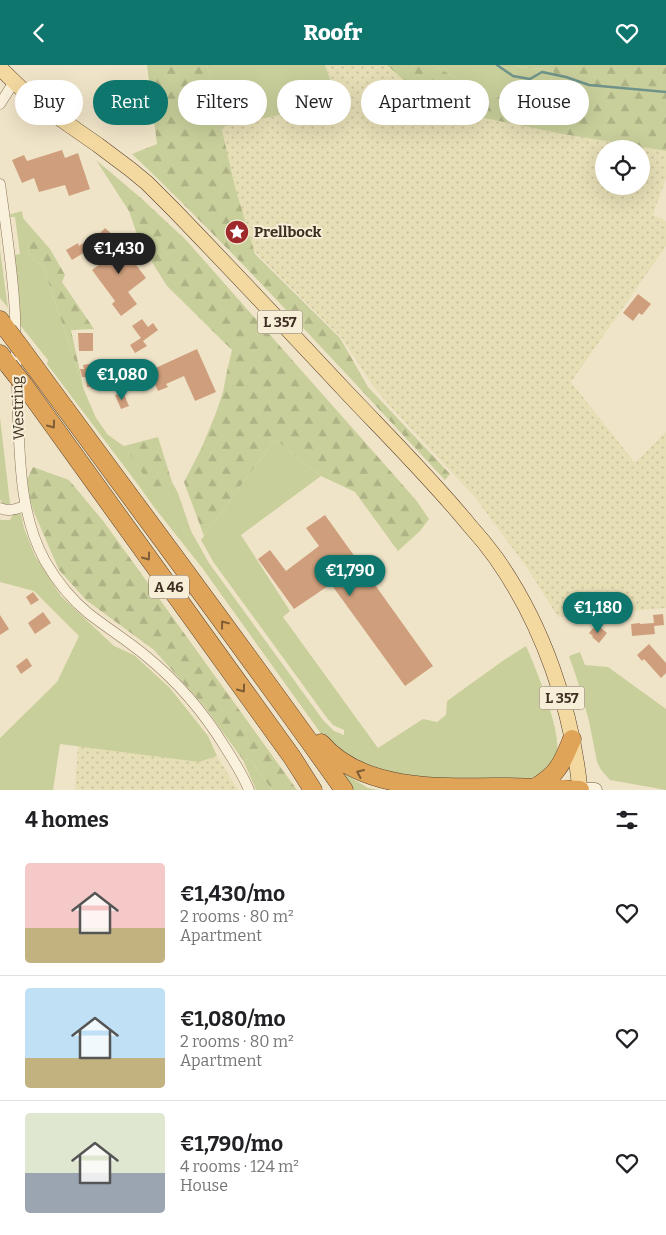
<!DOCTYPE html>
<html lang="en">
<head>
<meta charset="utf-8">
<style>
	body { margin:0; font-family:Bitter,serif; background:#f6f6f6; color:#202124; height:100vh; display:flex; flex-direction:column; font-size:19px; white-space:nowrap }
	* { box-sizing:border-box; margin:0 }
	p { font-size:16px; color:#757577 }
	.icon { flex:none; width:28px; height:28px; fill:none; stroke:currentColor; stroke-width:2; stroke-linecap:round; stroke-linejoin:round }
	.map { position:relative; height:725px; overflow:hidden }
	.sheet { display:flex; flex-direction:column; background:#fff; flex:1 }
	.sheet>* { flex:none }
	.guide { position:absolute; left:15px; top:15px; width:636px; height:45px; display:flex; gap:10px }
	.fabs { position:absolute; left:595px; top:75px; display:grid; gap:10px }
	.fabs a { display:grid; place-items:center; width:55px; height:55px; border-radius:50%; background:#fff; box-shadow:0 5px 20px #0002; font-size:25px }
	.price { position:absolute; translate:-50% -42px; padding:0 11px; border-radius:18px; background:#0f766e; color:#fff; font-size:16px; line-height:32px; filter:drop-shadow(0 1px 2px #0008) }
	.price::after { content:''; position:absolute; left:50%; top:30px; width:15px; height:11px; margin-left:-8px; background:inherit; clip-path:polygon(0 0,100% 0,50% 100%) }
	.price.active { background:#222; color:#fff }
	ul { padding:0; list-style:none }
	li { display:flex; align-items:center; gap:15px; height:125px; padding:0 25px }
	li+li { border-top:1px solid #e0e0e0 }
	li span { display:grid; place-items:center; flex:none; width:140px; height:100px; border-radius:5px; color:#555 }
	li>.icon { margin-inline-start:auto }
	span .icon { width:60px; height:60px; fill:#fffc; stroke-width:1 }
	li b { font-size:21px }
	h2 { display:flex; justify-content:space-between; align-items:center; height:60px; padding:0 25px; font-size:21px }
	.tag { padding:0 18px; border-radius:22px; background:#fff; box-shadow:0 5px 20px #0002; font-size:18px; line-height:45px }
	.tag.active { background:#0f766e; color:#fff }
	header { display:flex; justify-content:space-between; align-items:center; height:65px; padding:0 25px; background:#0f766e; color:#fff; font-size:22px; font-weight:800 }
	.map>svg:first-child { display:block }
	.farmland { fill:url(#farmland-dots); fill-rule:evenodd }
	.grass { fill:#c9cf9b }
	.forest { fill:url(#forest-firs) }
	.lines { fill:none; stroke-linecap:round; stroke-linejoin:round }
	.stream { stroke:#6f938a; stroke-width:2.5 }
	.building { fill:#cf9f7d }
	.street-casing { stroke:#8d765c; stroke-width:11 }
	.secondary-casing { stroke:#6f573f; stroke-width:15 }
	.primary-casing { stroke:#5b4430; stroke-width:16 }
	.highway-casing { stroke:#5b4430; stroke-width:19 }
	.street { stroke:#faf1dc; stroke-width:10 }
	.secondary { stroke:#faf1dc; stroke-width:14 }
	.primary { stroke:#f3d9a0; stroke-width:15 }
	.highway { stroke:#e0a458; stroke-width:18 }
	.highway-bridge-casing { stroke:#5b4430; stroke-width:19; stroke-linecap:butt }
	.highway-bridge { stroke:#e0a458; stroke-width:18 }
	.oneway { stroke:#7e5d36 }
	.labels { text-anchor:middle; stroke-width:4; stroke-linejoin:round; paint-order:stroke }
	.shield { fill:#f7eed8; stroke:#756857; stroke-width:1 }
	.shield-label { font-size:14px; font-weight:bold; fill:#3d2e20 }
	.poi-label { font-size:15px; font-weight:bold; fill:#3d2e20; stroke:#f7eed8; text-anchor:start }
	.street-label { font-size:15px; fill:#3d2e20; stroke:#f7eed8 }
</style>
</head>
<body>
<header><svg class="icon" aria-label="back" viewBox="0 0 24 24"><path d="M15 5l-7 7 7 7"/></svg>Roofr<svg class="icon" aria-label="heart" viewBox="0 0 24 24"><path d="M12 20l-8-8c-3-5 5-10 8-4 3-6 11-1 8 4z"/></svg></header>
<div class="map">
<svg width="666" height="725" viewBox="0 0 666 725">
	<defs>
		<pattern id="farmland-dots" width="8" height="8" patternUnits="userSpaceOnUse" patternTransform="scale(1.25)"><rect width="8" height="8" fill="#e6deb5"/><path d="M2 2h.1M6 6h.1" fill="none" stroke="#c6bf9b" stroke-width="1.8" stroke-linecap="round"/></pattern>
		<pattern id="forest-firs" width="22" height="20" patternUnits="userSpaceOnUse" patternTransform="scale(1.25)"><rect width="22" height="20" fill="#c9cf9b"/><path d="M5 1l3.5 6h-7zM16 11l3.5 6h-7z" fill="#aeb285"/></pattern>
	</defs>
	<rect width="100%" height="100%" fill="#f0e4c8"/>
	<!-- farmland -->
	<path class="farmland" d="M325,0H387L411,22L563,69L666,86V113L653,150L666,156V181L571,317L635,398L666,367V543L558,552L528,504L474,431L390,341L373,321L341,272L253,185L235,122L221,62L339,38ZM604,84H641V121H604Z
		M78,681L199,697L217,691L238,725H75Z"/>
	<!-- grass -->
	<path class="grass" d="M207,0H325L339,38L221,62Z
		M434,0H514L520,2L545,4L554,7L548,20L537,28L492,32L465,19Z
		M22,146L29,190L44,203L84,325L96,353L108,370L124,381L160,433L172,417L178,428L191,466L209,498L323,655L334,666L344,670V665L333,660L327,653L214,498L201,475L275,374L321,411L241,470L290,546L283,552L378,683L423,654L437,657L446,650L447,636L504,595L526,581C536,604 561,664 557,688C556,695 544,708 538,712C536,713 533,713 531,714L419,716L361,705L322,670L203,504L154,442L139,421L47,299L48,295L20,260L14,190L20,189L15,152H9L11,149Z
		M0,185L8,243L0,233Z
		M0,352L10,439L3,440L0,434Z
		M15,449H21L24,463L35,491L61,531L114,581L134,590L170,623L208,671L217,691L199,697L60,679L53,725H0V673L57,617L79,571L34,526L0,517V454L1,455H10L12,451Z
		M580,587L585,600L608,602L666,644V725L610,715L601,705L597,697L589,656L577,614L569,591Z
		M250,694L272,725H256L243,695Z
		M342,707L368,723L379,725H354Z"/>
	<!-- forest -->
	<path class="forest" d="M147,0H207L235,122L255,189L340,273L368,322L450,409L445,415C342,305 241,193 132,89L157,79Z
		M387,0H434L465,19L492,32L537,28L548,20L554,7C541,1 527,5 514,0H666V86L563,69L475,51L411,22Z
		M96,95L142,134L186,175L416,435L429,454L420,466L398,486L355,427L321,411L275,374L204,471L184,417L201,384L216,348L223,327L227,306L232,285L167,221L140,178L129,146Z
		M22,152L50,184L65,210L62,217L94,264L71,265L84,325L44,203L29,190Z
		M158,372L172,417L160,434L124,381Z
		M33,402L69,415L104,457L297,725H272L250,694L243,695L204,641L154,585L86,535L59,505L33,445L25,418Z"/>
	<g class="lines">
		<!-- stream -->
		<path class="stream" d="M497,0L513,11L530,14L542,7L566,12L589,20L666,27"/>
	</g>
	<!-- building -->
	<path class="building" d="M62,85L65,93L78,88L90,124L69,131L65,120L39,127L34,113L22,118L12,95L24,90L27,96Z
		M105,163L115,172L146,213L128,227L137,239L121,251L112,239L115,236L92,205L115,188L100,168Z
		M90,176L93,182L72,195L66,185L78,178L79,181L85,177L86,179Z
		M638,229L651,239L642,250L639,248L633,256L623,248Z
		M142,254L148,262L153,258L158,265L143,276L147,281L135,288L130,280L141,273L132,261Z
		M78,268H93V286H79Z
		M197,284L216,327L195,336L184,311L166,319L168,322L158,326L149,306Z
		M95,298L100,323L92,324L91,322H87L86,312H82L80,304H84L83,300Z
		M123,327L129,341L121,344L115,330Z
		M325,450L433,601L405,621L331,519L294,544L258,494L270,485L286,506L319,481L306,463Z
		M33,527L39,535L31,540L26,532Z
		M43,547L51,558L35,569L28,558Z
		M663,549L664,560L654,561L655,569L632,571L631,559L640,558V559L654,558L653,550Z
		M0,550L9,564L0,570Z
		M600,562L607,568L599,578L592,572L593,571L589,568L593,563L597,565Z
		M649,579L666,598V608L661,613L644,594L642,596L637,590Z
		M27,593L32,601L21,609L16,601Z"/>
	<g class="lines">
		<!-- street casing -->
		<g class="street-casing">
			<path id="street" d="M0,39L14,17
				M0,119C6,163 13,206 15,250C16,284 17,318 18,352C20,401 21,452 45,496C56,515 71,534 88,548C107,563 128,576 146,591C179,618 203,646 225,682C234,696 243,710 249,725
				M0,443C9,447 16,444 25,441"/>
		</g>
		<!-- secondary casing -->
		<g class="secondary-casing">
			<path id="secondary" d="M580,725H595"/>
		</g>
		<!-- primary casing -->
		<g class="primary-casing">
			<path id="primary" d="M0,3L32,34L98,80L130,104L147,118L173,144C233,206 293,270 352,333C392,375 433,416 470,461C479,471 488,482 496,493C543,560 572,644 580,725"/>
		</g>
		<!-- highway casing -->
		<g class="highway-casing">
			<path id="highway" d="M0,255L8,266
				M23,286C130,432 239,577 344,725
				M0,289L9,301
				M24,320L292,692L313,725
				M321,678C361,725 438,723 496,722C524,722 552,723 580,725
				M536,722C559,708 562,698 572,674"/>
		</g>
		<!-- street -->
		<use href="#street" class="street"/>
		<!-- secondary -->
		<use href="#secondary" class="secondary"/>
		<!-- primary -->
		<use href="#primary" class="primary"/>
		<!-- highway -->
		<use href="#highway" class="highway"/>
		<!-- highway-bridge casing -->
		<g class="highway-bridge-casing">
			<path id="highway-bridge" d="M8,266L23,286
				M9,301L24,320"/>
		</g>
		<!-- highway-bridge -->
		<use href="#highway-bridge" class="highway-bridge"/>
	</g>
	<!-- one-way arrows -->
	<defs><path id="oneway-chevron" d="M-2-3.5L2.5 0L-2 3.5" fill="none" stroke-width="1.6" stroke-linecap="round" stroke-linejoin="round" transform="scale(1.25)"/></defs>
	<g class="oneway">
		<use href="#oneway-chevron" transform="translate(52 360) rotate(54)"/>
		<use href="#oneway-chevron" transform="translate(147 492) rotate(54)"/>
		<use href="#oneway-chevron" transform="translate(224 559) rotate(-127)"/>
		<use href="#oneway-chevron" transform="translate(242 624) rotate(54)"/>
		<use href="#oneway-chevron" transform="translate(360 708) rotate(-156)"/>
	</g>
	<!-- icons -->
	<defs>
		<g id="sight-disc" transform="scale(1.25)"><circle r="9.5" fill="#9e2a2b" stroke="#f7eed8"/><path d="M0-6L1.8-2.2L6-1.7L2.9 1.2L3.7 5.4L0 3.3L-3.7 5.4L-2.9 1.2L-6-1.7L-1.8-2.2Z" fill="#fff"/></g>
	</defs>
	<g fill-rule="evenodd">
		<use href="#sight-disc" x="237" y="167"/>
	</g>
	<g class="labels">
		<!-- shield labels -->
		<g class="shield">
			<rect x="257.5" y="245.5" width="45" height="23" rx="4"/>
			<rect x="149" y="510.5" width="40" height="23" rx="4"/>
			<rect x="539.5" y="621.5" width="45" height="23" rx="4"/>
		</g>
		<g class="shield-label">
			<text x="280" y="262">L 357</text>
			<text x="169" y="527">A 46</text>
			<text x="562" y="638">L 357</text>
		</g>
		<!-- poi labels -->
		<g class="poi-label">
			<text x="254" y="172">Prellbock</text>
		</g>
		<!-- street labels -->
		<g class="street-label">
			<text transform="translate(18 343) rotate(-92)" y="5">Westring</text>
		</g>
	</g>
</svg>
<div class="fabs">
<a><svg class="icon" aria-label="locate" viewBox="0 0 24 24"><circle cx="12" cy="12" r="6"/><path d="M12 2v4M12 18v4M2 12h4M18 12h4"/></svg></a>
</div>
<b class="price active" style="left:119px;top:210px">€1,430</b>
<b class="price" style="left:122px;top:336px">€1,080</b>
<b class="price" style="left:350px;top:532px">€1,790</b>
<b class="price" style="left:598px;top:569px">€1,180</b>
<div class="guide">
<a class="tag">Buy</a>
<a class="tag active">Rent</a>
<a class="tag">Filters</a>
<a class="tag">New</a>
<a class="tag">Apartment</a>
<a class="tag">House</a>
</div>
</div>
<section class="sheet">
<h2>4 homes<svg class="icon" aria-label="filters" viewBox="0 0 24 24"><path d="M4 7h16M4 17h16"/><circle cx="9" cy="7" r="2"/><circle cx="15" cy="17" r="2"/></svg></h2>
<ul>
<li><span style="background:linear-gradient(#f6c9c9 65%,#c2b280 0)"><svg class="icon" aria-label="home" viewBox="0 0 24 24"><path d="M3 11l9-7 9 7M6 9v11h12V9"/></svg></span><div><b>€1,430/mo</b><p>2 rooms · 80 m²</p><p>Apartment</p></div><svg class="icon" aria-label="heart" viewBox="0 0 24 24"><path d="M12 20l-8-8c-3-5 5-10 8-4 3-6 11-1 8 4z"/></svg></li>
<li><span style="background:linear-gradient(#bfe0f5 70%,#c2b280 0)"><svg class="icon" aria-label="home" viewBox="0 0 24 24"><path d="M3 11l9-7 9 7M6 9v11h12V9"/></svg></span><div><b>€1,080/mo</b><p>2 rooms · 80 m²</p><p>Apartment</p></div><svg class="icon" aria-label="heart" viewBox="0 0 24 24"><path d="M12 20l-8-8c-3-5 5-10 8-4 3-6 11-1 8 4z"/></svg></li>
<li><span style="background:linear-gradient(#dfe7d0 60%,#9aa5b1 0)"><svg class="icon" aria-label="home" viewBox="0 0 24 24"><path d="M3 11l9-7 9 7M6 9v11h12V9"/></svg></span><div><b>€1,790/mo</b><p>4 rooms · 124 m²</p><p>House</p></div><svg class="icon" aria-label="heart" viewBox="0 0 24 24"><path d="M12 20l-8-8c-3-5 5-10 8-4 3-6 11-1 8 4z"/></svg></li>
</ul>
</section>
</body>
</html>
